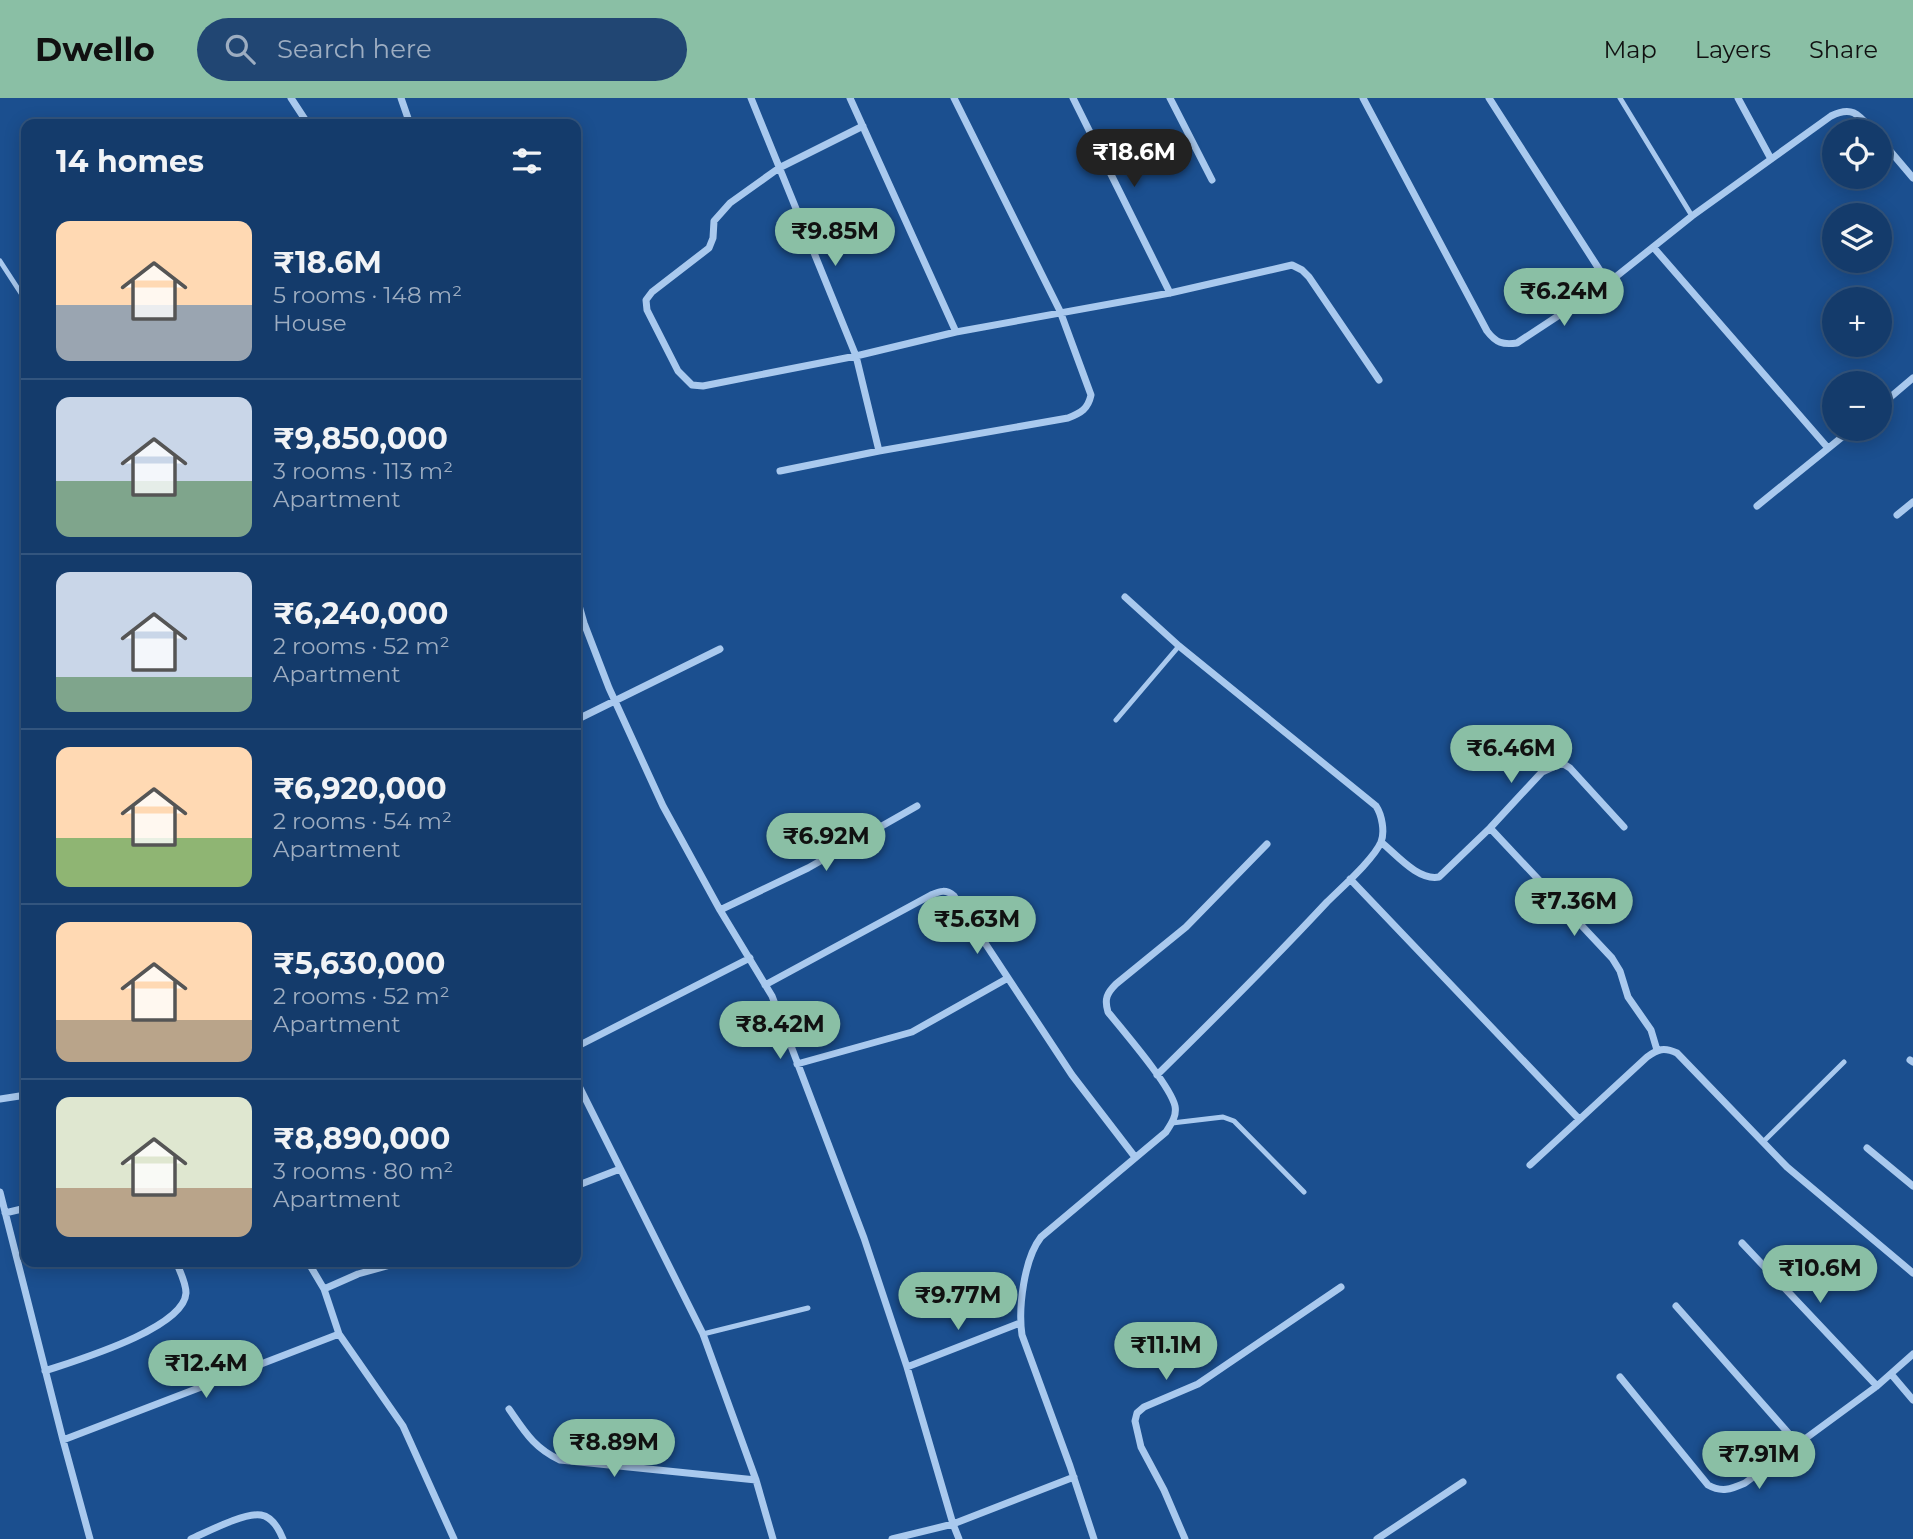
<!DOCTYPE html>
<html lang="en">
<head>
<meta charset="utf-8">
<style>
	body { margin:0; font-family:Montserrat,sans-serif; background:#214673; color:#f1f3f6; height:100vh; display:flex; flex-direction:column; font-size:26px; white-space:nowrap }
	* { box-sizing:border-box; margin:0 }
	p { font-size:23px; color:#9dadc1 }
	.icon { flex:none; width:38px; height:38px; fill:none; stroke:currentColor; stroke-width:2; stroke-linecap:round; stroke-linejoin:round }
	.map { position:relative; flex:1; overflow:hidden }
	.sheet { position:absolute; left:21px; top:21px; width:560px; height:1148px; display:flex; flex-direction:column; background:#143b6b; border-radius:14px; box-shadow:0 4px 18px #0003,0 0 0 2px #33557e }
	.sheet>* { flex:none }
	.buttons { position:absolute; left:1822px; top:21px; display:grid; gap:14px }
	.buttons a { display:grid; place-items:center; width:70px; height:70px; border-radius:50%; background:#143b6b; box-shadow:0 4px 18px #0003,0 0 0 2px #33557e; font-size:35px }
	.price { position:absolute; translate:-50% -60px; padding:0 16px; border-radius:24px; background:#8abfa5; color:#111; font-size:23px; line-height:46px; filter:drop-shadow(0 2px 4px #0008) }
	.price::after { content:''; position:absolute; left:50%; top:42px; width:21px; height:16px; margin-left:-10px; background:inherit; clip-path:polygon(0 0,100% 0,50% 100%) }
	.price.current { background:#222; color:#fff }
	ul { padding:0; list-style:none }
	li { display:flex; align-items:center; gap:21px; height:175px; padding:0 35px }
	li+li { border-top:2px solid #33557e }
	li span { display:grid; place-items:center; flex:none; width:196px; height:140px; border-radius:14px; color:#555 }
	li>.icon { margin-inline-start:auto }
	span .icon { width:84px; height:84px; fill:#fffc; stroke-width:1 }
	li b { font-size:30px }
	h2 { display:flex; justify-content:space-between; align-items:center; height:84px; padding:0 35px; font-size:30px }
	header { display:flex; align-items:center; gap:42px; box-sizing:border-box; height:98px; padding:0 35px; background:#8abfa5; color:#111 }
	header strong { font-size:33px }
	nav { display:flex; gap:38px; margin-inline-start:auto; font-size:24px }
	.search { width:490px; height:63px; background:#214673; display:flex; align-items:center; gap:18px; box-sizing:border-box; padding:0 24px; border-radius:38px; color:#9dadc1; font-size:26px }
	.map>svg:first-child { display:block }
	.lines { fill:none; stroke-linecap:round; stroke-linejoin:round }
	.service { stroke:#a9c9ee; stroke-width:5 }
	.minor { stroke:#a9c9ee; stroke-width:7 }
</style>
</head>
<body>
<header>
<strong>Dwello</strong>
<div class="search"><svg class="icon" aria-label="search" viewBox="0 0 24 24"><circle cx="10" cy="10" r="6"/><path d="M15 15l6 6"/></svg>Search here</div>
<nav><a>Map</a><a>Layers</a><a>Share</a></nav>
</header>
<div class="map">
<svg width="1913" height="1441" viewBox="0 0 1913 1441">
	<rect width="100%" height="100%" fill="#1b4f8f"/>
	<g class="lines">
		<!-- service -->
		<path class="service" d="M1620,0L1692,118
			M0,163L26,203
			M1116,622L1179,548
			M1172,1025L1223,1019L1234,1023L1304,1094
			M1763,1044L1844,964
			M703,1236L808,1210"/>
		<!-- minor -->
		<path class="minor" d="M291,0L308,26
			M401,0L410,26
			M751,0L856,258L879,353
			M850,0L956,234
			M1073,0L1170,195
			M1170,0L1212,82
			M1363,0L1487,233C1496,245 1503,247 1517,245L1608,185L1692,118L1831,18C1853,7 1859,17 1873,33
			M1489,0L1608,185
			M1738,0L1771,61
			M863,28L779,70L730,105L714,123L713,140L709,150L652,194L646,202L647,212L678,273L692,287L703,288L856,258L956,234L1170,195L1292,167L1302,172L1309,179L1379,282
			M1880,41L1913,80
			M1654,150L1828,350
			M1880,308L1913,280
			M780,373L879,353L1068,320C1081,315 1088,311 1091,297L1060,213L954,0
			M1757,408L1852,331
			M1897,417L1913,404
			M576,497L584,525L609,590L663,708L720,812L772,898L864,1140L907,1269L953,1426L959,1441
			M1125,499L1179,548L1376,708C1382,717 1385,734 1381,744C1374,761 1341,790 1327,804C1272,863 1215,920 1157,977
			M576,622L720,551
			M1490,730L1612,860L1620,873L1628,899L1651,932L1657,952
			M1381,744C1397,757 1418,783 1439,779L1490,730L1542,674L1562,665L1570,670L1624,729
			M1350,781L1579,1021
			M720,812L808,770L917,708
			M765,887L931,797C940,793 946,791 954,798L1072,977L1135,1059
			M576,949L750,860
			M1910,962L1913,964
			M797,966L912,934L1008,880
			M576,982L703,1236L756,1382L773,1441
			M0,1001L26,997
			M1867,1050L1913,1088
			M1530,1067L1647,959C1658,951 1664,949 1677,955L1787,1069L1913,1175
			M576,1088L620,1071
			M0,1094L63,1342L90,1441
			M5,1115L26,1110
			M1742,1145L1877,1288
			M308,1164L324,1191L339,1236L403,1328L454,1441
			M324,1191L358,1176L401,1164
			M1676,1208L1798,1346
			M907,1269L1020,1225
			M45,1273C74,1263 184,1231 186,1195C186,1185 180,1173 176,1164
			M1891,1276L1913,1302
			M1620,1279L1708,1387C1722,1395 1731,1391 1745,1385L1877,1288L1913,1256
			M509,1311C525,1334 534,1350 560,1362L756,1382
			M63,1342L339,1236
			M191,1441C207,1434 245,1414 261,1417C273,1419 279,1431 283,1441
			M892,1441L953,1426L1074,1379
			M1094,1441L1070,1368L1022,1237C1018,1210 1024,1161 1041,1139L1166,1034C1171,1026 1177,1018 1175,1008C1170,987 1124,934 1108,914C1104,901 1107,895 1116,886L1186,829L1267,746
			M1185,1441L1164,1392L1141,1349L1135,1323L1137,1315L1144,1309L1198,1286L1341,1189
			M1377,1441L1463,1384"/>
	</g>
</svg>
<div class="buttons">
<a><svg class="icon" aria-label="locate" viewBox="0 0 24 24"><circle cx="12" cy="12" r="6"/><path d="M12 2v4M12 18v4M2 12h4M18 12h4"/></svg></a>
<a><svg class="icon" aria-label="layers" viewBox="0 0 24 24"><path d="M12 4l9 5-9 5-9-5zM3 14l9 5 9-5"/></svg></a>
<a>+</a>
<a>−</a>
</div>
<b class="price current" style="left:1134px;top:91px">₹18.6M</b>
<b class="price" style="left:835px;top:170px">₹9.85M</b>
<b class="price" style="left:1564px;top:230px">₹6.24M</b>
<b class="price" style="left:1511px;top:687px">₹6.46M</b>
<b class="price" style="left:826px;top:775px">₹6.92M</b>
<b class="price" style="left:1574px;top:840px">₹7.36M</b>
<b class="price" style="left:977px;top:858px">₹5.63M</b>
<b class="price" style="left:780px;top:963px">₹8.42M</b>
<b class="price" style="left:1820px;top:1207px">₹10.6M</b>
<b class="price" style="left:958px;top:1234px">₹9.77M</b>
<b class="price" style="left:1166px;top:1284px">₹11.1M</b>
<b class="price" style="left:206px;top:1302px">₹12.4M</b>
<b class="price" style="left:614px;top:1381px">₹8.89M</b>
<b class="price" style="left:1759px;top:1393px">₹7.91M</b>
<section class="sheet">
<h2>14 homes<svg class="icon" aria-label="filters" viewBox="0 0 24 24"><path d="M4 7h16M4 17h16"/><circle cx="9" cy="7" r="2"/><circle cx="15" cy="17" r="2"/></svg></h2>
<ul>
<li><span style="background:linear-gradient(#ffd9b3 60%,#9aa5b1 0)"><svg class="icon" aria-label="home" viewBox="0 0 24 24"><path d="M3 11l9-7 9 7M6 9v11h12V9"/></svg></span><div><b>₹18.6M</b><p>5 rooms · 148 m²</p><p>House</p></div></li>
<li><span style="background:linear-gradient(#c9d6e8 60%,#7fa58c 0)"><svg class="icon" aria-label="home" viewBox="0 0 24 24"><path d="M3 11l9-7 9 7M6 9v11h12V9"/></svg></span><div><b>₹9,850,000</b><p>3 rooms · 113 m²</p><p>Apartment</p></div></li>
<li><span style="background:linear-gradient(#c9d6e8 75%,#7fa58c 0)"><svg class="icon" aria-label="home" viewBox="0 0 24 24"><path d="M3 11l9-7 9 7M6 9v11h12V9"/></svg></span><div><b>₹6,240,000</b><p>2 rooms · 52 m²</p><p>Apartment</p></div></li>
<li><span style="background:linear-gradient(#ffd9b3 65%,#8fb573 0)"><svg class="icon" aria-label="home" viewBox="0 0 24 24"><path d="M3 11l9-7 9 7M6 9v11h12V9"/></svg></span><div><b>₹6,920,000</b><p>2 rooms · 54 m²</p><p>Apartment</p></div></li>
<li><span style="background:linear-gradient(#ffd9b3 70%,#b9a48a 0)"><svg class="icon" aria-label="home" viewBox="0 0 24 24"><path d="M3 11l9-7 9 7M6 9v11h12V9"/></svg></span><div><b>₹5,630,000</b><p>2 rooms · 52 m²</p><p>Apartment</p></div></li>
<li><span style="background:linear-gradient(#dfe7d0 65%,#b9a48a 0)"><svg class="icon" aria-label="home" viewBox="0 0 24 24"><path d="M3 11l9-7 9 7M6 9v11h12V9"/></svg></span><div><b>₹8,890,000</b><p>3 rooms · 80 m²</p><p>Apartment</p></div></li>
</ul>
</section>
</div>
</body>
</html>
